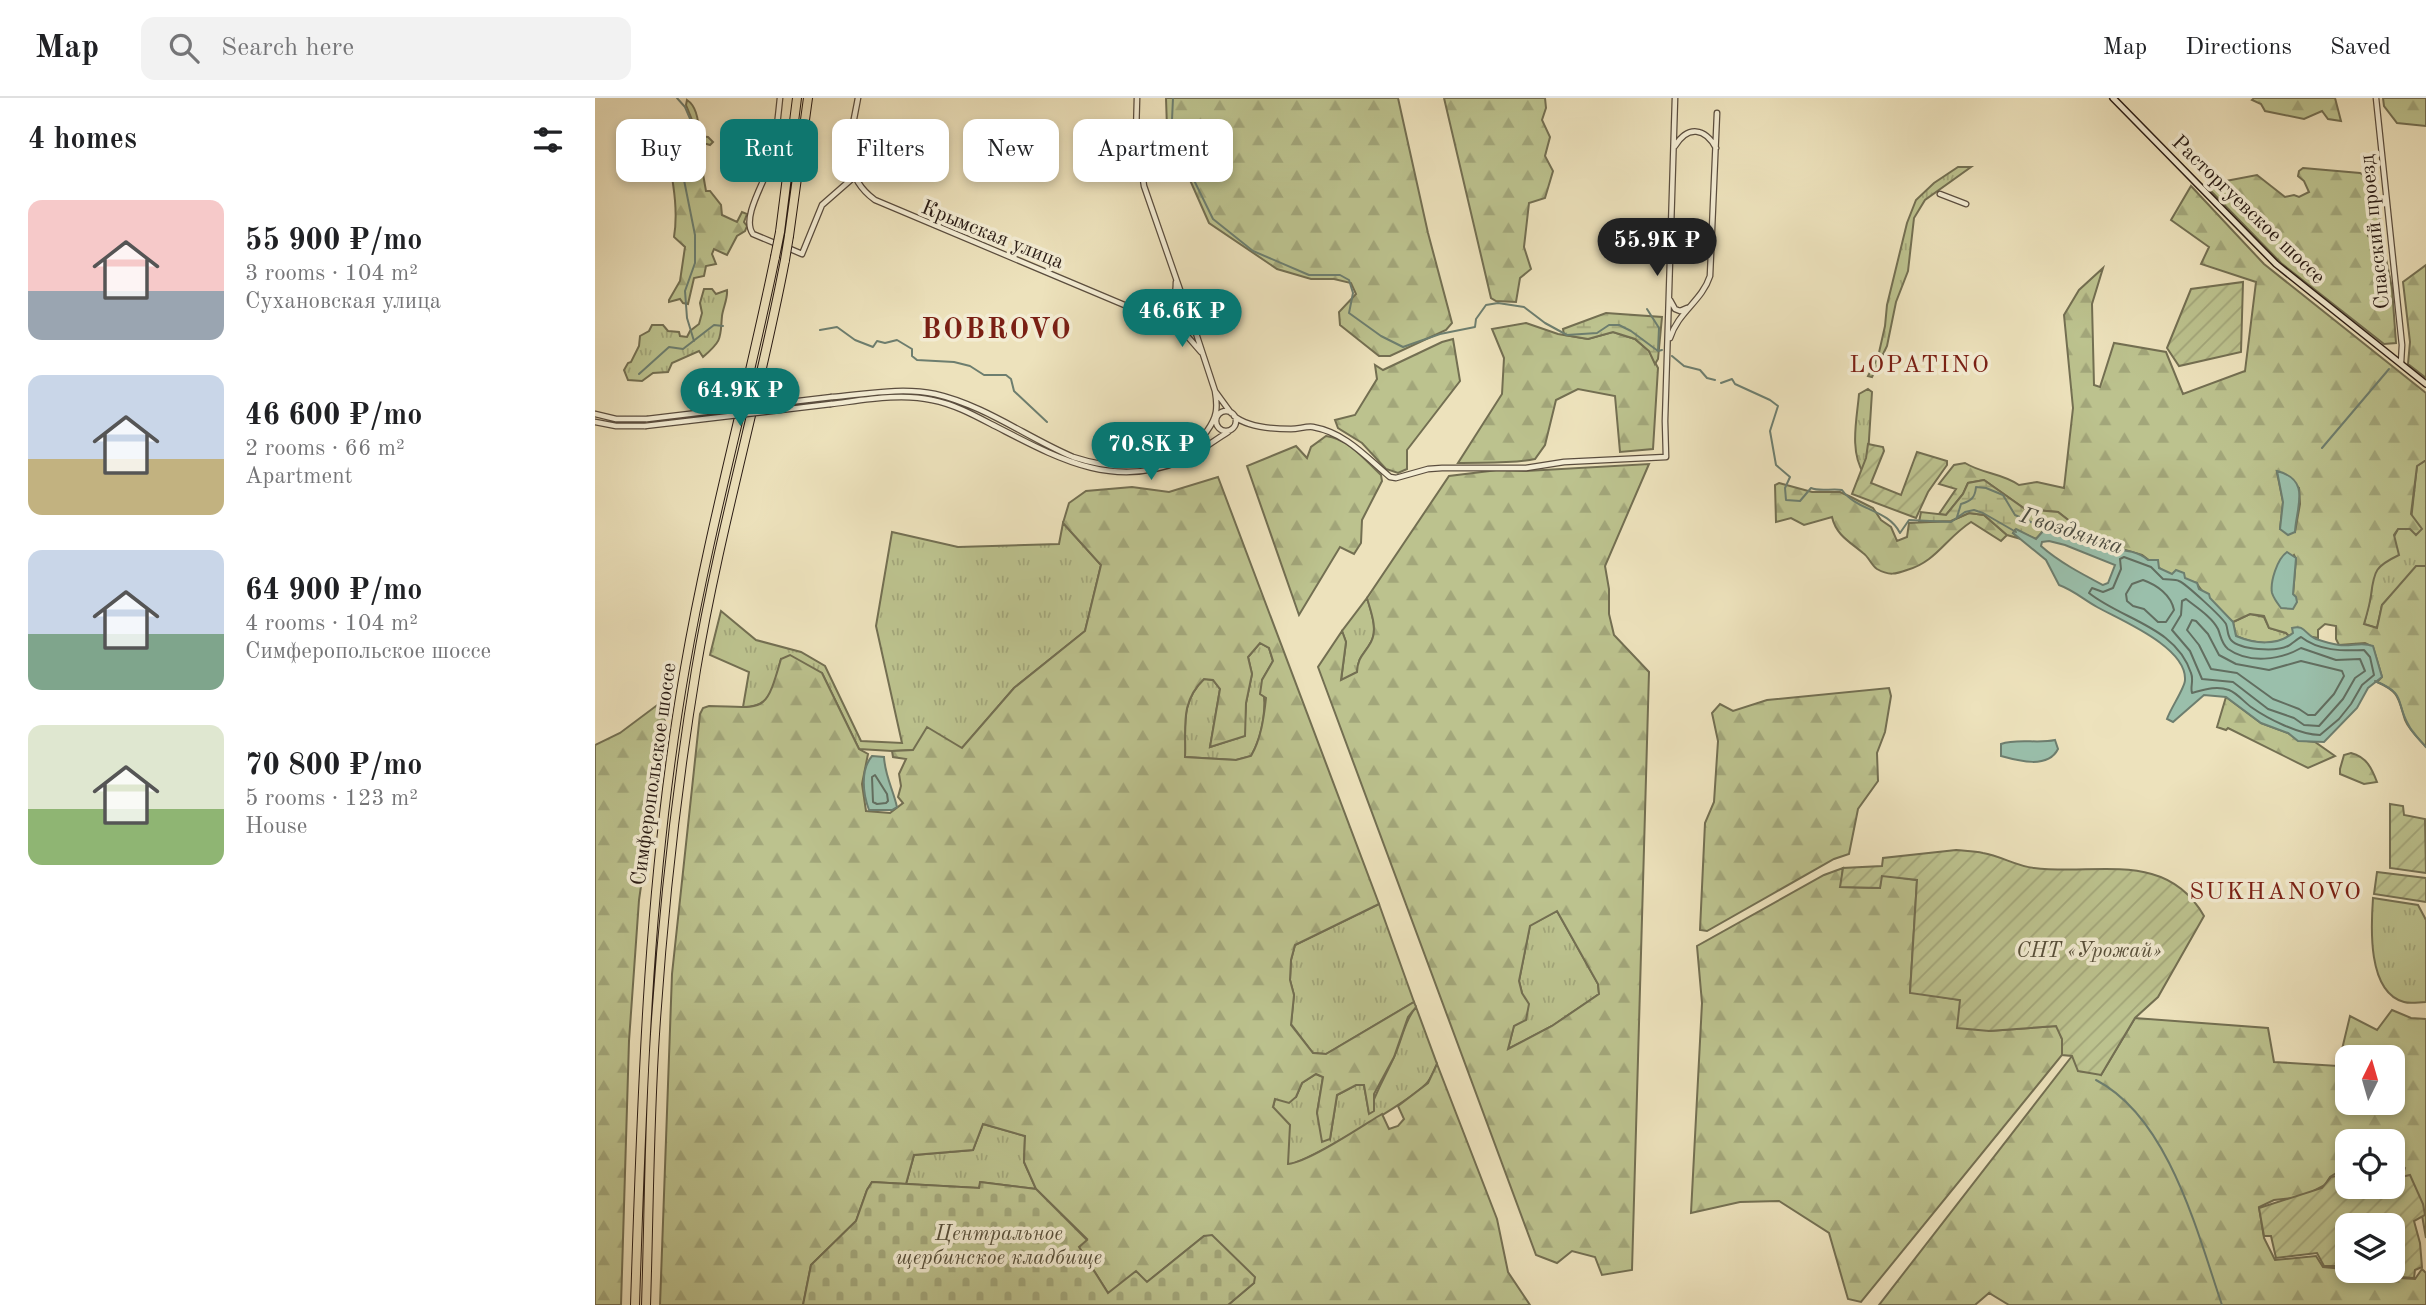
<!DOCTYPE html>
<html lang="en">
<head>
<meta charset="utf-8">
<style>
	body { margin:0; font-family:"Old Standard TT",serif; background:#f2f2f2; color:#202124; height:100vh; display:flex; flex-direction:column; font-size:26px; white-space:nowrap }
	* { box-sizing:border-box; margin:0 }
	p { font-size:23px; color:#757577 }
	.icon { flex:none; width:38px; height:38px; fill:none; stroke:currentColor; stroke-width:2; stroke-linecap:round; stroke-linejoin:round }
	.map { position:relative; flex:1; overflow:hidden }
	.side { display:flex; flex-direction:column; background:#fff; width:595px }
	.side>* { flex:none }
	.banner { position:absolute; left:21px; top:21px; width:665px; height:63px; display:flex; gap:14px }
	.needle { width:46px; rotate:5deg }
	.fabs { position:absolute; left:1740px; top:947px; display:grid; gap:14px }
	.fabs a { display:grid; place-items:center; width:70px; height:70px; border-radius:14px; background:#fff; box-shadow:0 4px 10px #0003; font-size:35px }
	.price { position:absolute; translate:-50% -60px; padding:0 16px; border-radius:24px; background:#0f766e; color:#fff; font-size:23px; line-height:46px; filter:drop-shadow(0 2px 4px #0008) }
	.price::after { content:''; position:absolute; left:50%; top:42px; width:21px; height:16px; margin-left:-10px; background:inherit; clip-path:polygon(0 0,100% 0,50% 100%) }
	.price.on { background:#222; color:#fff }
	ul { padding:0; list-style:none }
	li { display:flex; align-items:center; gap:21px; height:175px; padding:0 28px }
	li span { display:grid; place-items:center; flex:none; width:196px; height:140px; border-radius:14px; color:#555 }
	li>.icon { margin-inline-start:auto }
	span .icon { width:84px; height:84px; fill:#fffc; stroke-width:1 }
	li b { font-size:30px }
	h2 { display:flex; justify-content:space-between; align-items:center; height:84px; padding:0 28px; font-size:30px }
	.chip { padding:0 24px; border-radius:14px; background:#fff; box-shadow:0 4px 10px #0003; font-size:24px; line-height:63px }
	.chip.on { background:#0f766e; color:#fff }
	header { display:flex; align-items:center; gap:42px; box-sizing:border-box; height:98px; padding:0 35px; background:#fff; border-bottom:2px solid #e0e0e0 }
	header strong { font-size:33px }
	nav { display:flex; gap:38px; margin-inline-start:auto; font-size:24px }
	.search { width:490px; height:63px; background:#f2f2f2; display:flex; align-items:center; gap:18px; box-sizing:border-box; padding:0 24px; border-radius:14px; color:#757577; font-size:26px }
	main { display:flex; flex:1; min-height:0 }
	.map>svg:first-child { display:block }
	.grass { fill:url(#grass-tufts); stroke:#736f52; stroke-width:2 }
	.forest { fill:url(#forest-firs); stroke:#736f52; stroke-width:2; fill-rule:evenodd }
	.wetland { fill:url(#wetland-marsh); stroke:#736f52; stroke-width:2 }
	.cemetery { fill:url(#cemetery-stones); stroke:#736f52; stroke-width:2 }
	.garden { fill:url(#garden-furrows); stroke:#736f52; stroke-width:2 }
	.water { fill:#9abfab; stroke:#6d7e6f; stroke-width:2; fill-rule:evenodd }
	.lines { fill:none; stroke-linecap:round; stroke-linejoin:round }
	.shore { stroke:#626e60; stroke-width:2 }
	.stream { stroke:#6d7e6f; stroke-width:2 }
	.tertiary-casing { stroke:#5b4e3f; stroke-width:7 }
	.secondary-casing { stroke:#2a1c15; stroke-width:8 }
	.motorway-casing { stroke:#2a1c15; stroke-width:10 }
	.tertiary { stroke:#f3ecd3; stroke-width:4.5 }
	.secondary { stroke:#f3ecd3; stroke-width:5 }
	.motorway { stroke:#ede2bc; stroke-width:8 }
	.tertiary-bridge-casing { stroke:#5b4e3f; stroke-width:7; stroke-linecap:butt }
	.motorway-bridge-casing { stroke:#2a1c15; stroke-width:10; stroke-linecap:butt }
	.tertiary-bridge { stroke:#f3ecd3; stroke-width:4.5 }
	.motorway-bridge { stroke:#ede2bc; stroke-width:8 }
	.labels { text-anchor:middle; stroke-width:7; stroke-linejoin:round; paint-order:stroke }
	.street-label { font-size:21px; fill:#2a1c15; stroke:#f3ecd3 }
	.park-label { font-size:21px; font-style:italic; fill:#564e39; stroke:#f3ecd3 }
	.water-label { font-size:23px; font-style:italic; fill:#4c4d42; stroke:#f3ecd3 }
	.quarter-label { font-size:24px; letter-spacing:2px; fill:#7a1f14; stroke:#f3ecd3 }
	.district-label { font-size:28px; font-weight:bold; letter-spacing:2px; fill:#7a1f14; stroke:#f3ecd3 }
</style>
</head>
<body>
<header>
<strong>Map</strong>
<div class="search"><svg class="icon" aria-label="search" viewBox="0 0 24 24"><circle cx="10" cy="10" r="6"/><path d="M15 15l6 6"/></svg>Search here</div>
<nav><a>Map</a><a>Directions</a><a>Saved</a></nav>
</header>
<main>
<section class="side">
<h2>4 homes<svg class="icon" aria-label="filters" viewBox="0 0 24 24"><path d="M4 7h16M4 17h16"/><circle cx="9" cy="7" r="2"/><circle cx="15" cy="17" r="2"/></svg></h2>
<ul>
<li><span style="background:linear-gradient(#f6c9c9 65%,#9aa5b1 0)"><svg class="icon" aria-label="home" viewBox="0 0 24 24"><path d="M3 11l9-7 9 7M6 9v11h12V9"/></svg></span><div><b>55 900 ₽/mo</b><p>3 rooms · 104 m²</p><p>Сухановская улица</p></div></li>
<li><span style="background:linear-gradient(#c9d6e8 60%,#c2b280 0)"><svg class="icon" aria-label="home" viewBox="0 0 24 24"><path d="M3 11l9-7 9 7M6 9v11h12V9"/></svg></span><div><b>46 600 ₽/mo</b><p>2 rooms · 66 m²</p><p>Apartment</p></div></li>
<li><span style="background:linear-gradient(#c9d6e8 60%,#7fa58c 0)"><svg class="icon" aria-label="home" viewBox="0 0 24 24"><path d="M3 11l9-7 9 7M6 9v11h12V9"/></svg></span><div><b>64 900 ₽/mo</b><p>4 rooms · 104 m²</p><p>Симферопольское шоссе</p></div></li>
<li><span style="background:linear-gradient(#dfe7d0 60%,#8fb573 0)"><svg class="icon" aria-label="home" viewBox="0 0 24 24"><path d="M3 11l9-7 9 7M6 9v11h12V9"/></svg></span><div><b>70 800 ₽/mo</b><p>5 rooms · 123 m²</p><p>House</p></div></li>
</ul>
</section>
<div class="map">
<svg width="1831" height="1207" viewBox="0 0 1831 1207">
	<defs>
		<pattern id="grass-tufts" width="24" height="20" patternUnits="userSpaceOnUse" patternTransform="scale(1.75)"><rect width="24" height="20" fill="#bcc28e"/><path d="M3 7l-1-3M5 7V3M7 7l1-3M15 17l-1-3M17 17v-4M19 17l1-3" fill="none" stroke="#a2a67a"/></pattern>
		<pattern id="forest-firs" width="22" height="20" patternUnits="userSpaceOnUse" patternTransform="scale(1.75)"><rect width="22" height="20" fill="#bcc28e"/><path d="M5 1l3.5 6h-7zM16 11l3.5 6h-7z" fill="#a2a67a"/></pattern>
		<pattern id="wetland-marsh" width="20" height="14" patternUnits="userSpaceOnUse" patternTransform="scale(1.75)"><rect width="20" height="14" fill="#bcc28e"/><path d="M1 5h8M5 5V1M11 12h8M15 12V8" fill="none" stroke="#a2a67a"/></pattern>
		<pattern id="cemetery-stones" width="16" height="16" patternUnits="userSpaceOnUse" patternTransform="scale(1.75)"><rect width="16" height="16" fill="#bcc28e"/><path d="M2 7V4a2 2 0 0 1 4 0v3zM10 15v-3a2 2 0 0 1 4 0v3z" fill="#a2a67a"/></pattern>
		<pattern id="garden-furrows" width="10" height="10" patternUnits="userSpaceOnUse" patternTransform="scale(1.75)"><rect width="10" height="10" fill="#bcc28e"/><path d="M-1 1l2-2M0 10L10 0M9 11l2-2" fill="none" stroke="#a2a67a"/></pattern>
	</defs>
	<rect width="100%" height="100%" fill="#ede2bc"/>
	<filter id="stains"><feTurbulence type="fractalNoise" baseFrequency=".00286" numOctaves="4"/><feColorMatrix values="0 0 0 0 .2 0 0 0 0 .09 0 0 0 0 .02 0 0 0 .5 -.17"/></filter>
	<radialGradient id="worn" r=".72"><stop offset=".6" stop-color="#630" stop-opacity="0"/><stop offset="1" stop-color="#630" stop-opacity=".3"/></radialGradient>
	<!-- grass -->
	<path class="grass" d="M1363,69H1376L1330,102L1319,120L1313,173L1301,204L1292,248L1277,279L1273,278L1283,259L1290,228L1292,207L1312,125L1321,102L1339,85Z
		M109,191H117L121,196L132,192C133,200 128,210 127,218C125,240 128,242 108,259L104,253L77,265L73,274L58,275L47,283L33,282L29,272L33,265L36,264L44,248L45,238L54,233L57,227H68L73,233L84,234L85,238L92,239L95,233L104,226L107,215L105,205Z
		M1273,291L1277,294L1272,373L1269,376C1254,353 1262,321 1264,296Z
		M1831,362V468L1803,490L1787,507L1782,530L1769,526L1776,497L1777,480L1803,431H1815L1822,368Z
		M468,425L506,467L490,533L419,590L367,650L297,653L264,651L227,575L186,561C179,586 179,609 148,609L154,574L115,557L126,513L161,542L206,554L230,568L266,643L307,645L281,528L297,434L363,449L464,446Z
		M772,500C776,514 783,531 776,544C769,557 763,558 762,574L746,583L751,544L747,533Z
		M1655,516L1669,519L1674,530L1691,535L1694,538C1680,549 1657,545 1641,538L1638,524Z
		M665,545L674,550L678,563L667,582C672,606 669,636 656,658L641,662L590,659C591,629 585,604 609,581L618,582L625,591L615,649L649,638L651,605L657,576L653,559Z
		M1778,800L1823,807L1831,822V904C1824,904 1816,906 1809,904C1772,894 1776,828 1778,800Z
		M784,806L819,904L731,956L718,955L696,926L699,897L695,882L696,862L700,847Z
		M962,813L1003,886L1004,896L957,928L913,951L927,895L924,883L935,827Z
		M821,909L842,966C839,972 836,981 831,986C813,1004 717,1061 693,1067L678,1009L680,1001L701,999L707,985L721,976L728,979L722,1015L735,1041L742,997L761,987H769L774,1015C780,995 790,979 799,959C807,942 809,924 821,909Z
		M388,1026L430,1038L429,1064L441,1091L386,1084L384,1090L311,1086L319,1057L378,1052Z"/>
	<!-- forest -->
	<path class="forest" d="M571,0H803L833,135L857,225L851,232L795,258H784L745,227L744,214L761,196L756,185L739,181H716L682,171L614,125L572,30Z
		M849,0H950L951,10L947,22L955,39L950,58L958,73L950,100L934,105L929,149L936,171L925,180L921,204L901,203L896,200Z
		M1659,0H1740L1746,23L1733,21L1727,13L1709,21L1670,13L1666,6L1657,2Z
		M1788,0H1831V28L1802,25L1789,8Z
		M92,2C103,9 104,26 104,38L113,39L118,44L115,47C104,43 96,50 84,46L83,41L94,39L93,30L97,22L91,7Z
		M88,59L94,80H99L108,76L111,93H115L126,107L127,117L142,124L147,114L152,116L149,124L152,128L150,133L142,138L132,157L119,151L117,156L121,166L111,168L109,178L99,180L93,206L88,205L85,201L74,204V202L85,183L90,149L79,139C83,115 79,90 75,67L77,62Z
		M1708,70L1765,75L1777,82V109L1786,118L1773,138L1790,156L1797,190L1801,245L1789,246L1686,165L1610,87L1662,77L1690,99L1699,97L1704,99L1714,94L1709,83L1703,78L1704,73Z
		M1596,88L1669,166L1831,295V362L1822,368L1816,416L1827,431L1821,437L1815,431H1803L1799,437L1804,457C1781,468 1779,472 1776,497C1775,506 1772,516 1769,526L1782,530L1787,507L1821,468H1831V649C1824,641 1814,632 1810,622C1803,600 1805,594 1782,584L1787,579L1778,549L1770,545L1744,547L1741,541V528L1730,526L1723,532V540L1698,535L1694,538L1691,535L1674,530L1669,518L1655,516L1638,524C1630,516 1605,494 1602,485L1571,475L1547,457L1500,443L1463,414L1430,411L1389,382L1373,385L1368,396L1351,417L1344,416L1361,391L1344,386L1359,367L1370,365C1388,376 1407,375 1424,387L1442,384L1469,390L1478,310L1469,217L1484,192L1508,170L1497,206L1499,287L1505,289L1519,245L1571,254L1588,296L1650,273L1661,184L1606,166L1614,149L1576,122ZM1682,374L1704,390L1705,406L1700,434L1685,431L1688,404ZM1699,457L1701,461L1698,497L1677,492L1679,481Z
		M1831,167V280L1813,266L1815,244L1808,184Z
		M931,225L963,236L993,241L1018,234L1040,241L1054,253L1063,270L1058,351L1025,354L1020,298L983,291L961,302L950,347L940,361C915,366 888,364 863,365L907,296L909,260L897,231Z
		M858,241L865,283L812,352V371L803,375L791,371L767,345L743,330L740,322L760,317L782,281L780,267L788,272L847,244Z
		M731,338C754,341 770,362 786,377L787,383L767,422L766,445L759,456L745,449L704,517L652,368L701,348L712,360L716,349Z
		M1054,366L1010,468L1014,491V516L1019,537L1054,574L1037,1172L1007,1177L1000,1159L977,1153L962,1165L941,1157L723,569L747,533L751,544L746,582L762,574C763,558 769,557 776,544C783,531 776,514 772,500L854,378L903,372L931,373ZM962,813L1003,886L1004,896L957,928L913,951L919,928L931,922L934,906L927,895L924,883L935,828Z
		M623,379L784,806L700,847L696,862L695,882L699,897L696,927L718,955L731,956L819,904L821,909L813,919L799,959L779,996V1013L774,1016L769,987H761L742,997L735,1041L727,1044L722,1015L728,979L721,976L707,985L701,999L694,1005L680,1001L678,1009L695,1027L693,1066C714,1064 767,1028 787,1016L794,1031L803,1028L809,1021L803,1008L833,985L842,966L902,1121L913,1174L935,1207H633L659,1185L609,1138L552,1184L513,1195L484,1149L492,1141L441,1091L429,1064L430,1038L388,1026L378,1052L319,1057L311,1086L277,1084L272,1092L261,1123L216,1167L208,1207H65L77,876L105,616L108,610L114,608C170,609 170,617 186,561L195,557L227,575L264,651L273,656L267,686L271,713L295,715L308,705L303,699L306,688L304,676L311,661L298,659L297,653L318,652L332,629L367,650L419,590L490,533L506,467L468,425L474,405L491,393L537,389L574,394ZM665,545L674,550L678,563L667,582L665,596L671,600C669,619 666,641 656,658L641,662L590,659C591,628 585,604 609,581L618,582L625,591L615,649L650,638L651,605L657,576L653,559Z
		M1184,385L1217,394H1245L1256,399L1278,410L1286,422L1296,429L1302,443L1312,439L1314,425L1356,423L1374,415L1389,417L1412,437L1406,443L1376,424C1351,440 1341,464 1312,472C1301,476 1294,478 1282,471C1276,467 1274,459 1268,455C1255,444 1241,437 1237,419L1209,427L1196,420L1181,424L1180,387Z
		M1294,590L1296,598L1290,634L1282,655L1283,683L1263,711L1254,756L1239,761L1112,833L1105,832L1110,725L1119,704L1123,643L1117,615L1125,606L1138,613L1172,602Z
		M1631,599L1666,625L1693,635L1703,642L1720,644L1740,658L1713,670L1633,630L1631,632L1622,629Z
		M65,605L72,607L44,802L34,943L26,1207H0V647L25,635Z
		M1756,655C1772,659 1777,671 1782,684L1769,686L1745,676V671L1749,657Z
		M1248,770L1246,789L1285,790L1286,777L1322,782L1315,894L1365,902L1394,933L1462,928L1467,941V957L1266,1204L1253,1201L1234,1135L1184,1103L1145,1104L1096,1115L1107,905L1102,848L1229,777Z
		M1797,912L1816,920L1831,921V1140L1825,1106L1808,1076L1810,1070L1806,1066L1805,1048L1792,1041L1752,1043V1058H1747L1746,1072L1735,1079L1730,1087L1707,1099L1679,1102L1664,1109L1669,1140L1680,1162L1721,1158L1728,1169L1771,1173L1773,1178L1820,1181L1827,1171L1831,1175V1207H1414L1394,1195L1380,1207H1284L1477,958L1506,977L1540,920L1673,930L1679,964L1743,968L1755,918L1782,932ZM1752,959H1797V1004H1752Z"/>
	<!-- wetland -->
	<path class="wetland" d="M1011,215L1067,219L1063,261L1060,266L1054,253L1040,241L1018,234L993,241L969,237L968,231Z
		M1389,382L1430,411L1463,414L1500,443L1523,451L1497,447L1468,434L1449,432L1441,441L1420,432L1418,435L1426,441L1412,437L1389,417L1374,415L1356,423L1324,424L1326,414L1351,417L1368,396L1373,385Z"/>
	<!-- cemetery -->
	<path class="cemetery" d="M277,1084L384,1090L385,1084L441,1091L492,1142L484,1149L513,1195L541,1173L552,1184L609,1138L617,1137L660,1179L659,1185L633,1207H208L216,1167L261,1123L272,1092Z"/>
	<!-- garden -->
	<path class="garden" d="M1648,184L1646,254L1584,268L1572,250L1596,191Z
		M1273,346L1288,349L1289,353L1276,385L1306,397L1322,354L1352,363V367L1333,394L1321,420L1257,396L1271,360Z
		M1795,706L1808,708L1809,717L1830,721L1831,775L1795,770Z
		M1361,752C1370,753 1379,753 1388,755C1406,758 1421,768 1439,770C1501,778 1571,751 1609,818L1563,899L1540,920L1506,977L1483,973L1477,958L1467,957V941L1461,928L1394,933L1362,930L1365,902L1315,895L1322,782L1287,778L1285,790L1245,789L1248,770L1287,768L1288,760Z
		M1782,774L1831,780V804L1779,796Z
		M1752,1076V1088H1797V1081L1815,1077L1828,1106L1830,1117L1819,1123L1825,1145L1827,1169L1820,1172L1819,1180L1774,1177L1773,1173L1797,1172V1127H1752V1168H1729L1722,1155L1681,1160L1676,1138H1669L1664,1110L1727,1090L1736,1079Z"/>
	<!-- water -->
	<path class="water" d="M1682,373C1717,382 1701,409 1700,434L1693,437L1685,431L1688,404Z
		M1421,431L1441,441L1449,432C1467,434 1479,440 1496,447C1515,454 1537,448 1553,462H1563L1564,470L1577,476L1581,472L1589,475L1590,480L1602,485L1604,491L1614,496L1615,500L1638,524L1641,538C1660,546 1682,548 1698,535L1697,530C1710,526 1710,537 1721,541C1727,543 1738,546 1744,547C1756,549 1766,543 1778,548L1787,579L1773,590L1762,610L1729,644L1703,643L1693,635L1666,625L1631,599L1609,597L1578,624L1572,621C1575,611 1590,590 1590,582C1592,549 1525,522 1502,509C1488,501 1478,492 1464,487L1451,462L1418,435ZM1454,443L1470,447L1520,467L1513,485L1508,487C1487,476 1464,464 1446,448L1447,444Z
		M1692,454L1701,460L1698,496L1701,499L1702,504L1698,511L1686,510C1683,506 1679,501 1677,495C1675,484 1682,461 1692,454Z
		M1460,642L1463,651C1453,671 1424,663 1406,658V646C1422,640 1443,646 1460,642Z
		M277,658L289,659C290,678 298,691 302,709L297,712H274C268,696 265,672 277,658Z"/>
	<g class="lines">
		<!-- shore -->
		<path class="shore" d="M1529,459L1556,469L1568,481C1573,482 1580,481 1584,483C1591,486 1626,518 1631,526C1633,531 1632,537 1636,542C1645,552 1681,554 1693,548C1697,546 1702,541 1706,539C1724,553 1747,553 1769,552L1775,559L1779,577L1767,587L1756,606L1744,621L1725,637C1705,637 1673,621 1656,609C1649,604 1642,595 1634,592C1621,587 1608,592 1597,595C1595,589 1599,582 1596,575C1581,529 1528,522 1494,495L1497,490L1508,494L1518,490L1526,471L1525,461Z
			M1548,482C1562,487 1576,497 1579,512L1571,524H1563L1549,511L1538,508L1532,503L1531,496L1537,486Z
			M1591,501C1601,509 1617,519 1623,531C1626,538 1626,545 1633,551C1654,566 1685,562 1706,550L1741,562L1765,561L1770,573L1760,580L1748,601L1724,628L1709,627L1699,620L1673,611L1638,584L1607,581L1595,553L1577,532L1586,517L1587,503Z
			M1597,522L1601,523L1613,536L1624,557L1641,566L1674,572L1706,563L1747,573L1749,578L1739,596L1720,617H1713L1704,611L1678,601L1642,575L1616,571L1604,547L1592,532Z
			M280,677L292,696L293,703L291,705L282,706L278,704L277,679Z"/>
		<!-- stream -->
		<path class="stream" d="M82,0L90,9L96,23L88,48
			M578,0L577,22L593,70L618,121L658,153L714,177H745L754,182L758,195L754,215L786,238L808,249L845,236L880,229L881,221L891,207L903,205L929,209L950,225L972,237L1002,235L1014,227H1024L1036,233L1063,253
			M87,54L88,77L100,137V165L90,193L92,220L99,243
			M1052,211L1064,230L1063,253L1067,252
			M225,232L242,229L260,242L278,249L282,243L290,245L302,242L317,251V258L322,262L359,264L375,268L389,277H411L416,281L419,293L452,324
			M1077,258L1089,268L1105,272L1112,280L1120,282
			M44,276L74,249L88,251L119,227L128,228
			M1126,285L1137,281L1140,286L1175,302L1183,308L1175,333L1181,367L1195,379L1190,390L1191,402L1205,403L1216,390C1225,394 1237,390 1247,392C1262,413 1293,411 1305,435L1314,422L1356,424L1370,414L1379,412L1388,415L1421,434
			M1727,350L1794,271
			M1362,419L1366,406C1376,403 1380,400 1381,389L1391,390L1408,397L1420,417L1447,429L1449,432
			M1780,583C1812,596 1800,603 1813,626C1817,635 1825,642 1831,649
			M1501,982C1574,1020 1602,1134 1627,1207"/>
		<!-- tertiary casing -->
		<g class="tertiary-casing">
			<path id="tertiary" d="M263,0C256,39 243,75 280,102L546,214C560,217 567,215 578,208H587L593,214L594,222L588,230C560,237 574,212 578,201C581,195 581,190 581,184
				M542,0L541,36L549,88L592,212
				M1781,0L1807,247L1806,265
				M1080,48C1093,27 1110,30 1121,50
				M1345,96L1371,106
				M182,146L158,136C145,119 173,79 177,60C181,40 183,20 185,0
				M193,150L207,156L227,107L259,79
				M1075,202L1080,211L1085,213L1092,210
				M550,217L573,229
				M596,220L620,293L636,315
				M581,232L593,239L606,254
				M1075,240C1083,214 1107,203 1115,178L1122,15
				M237,299C271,296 307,289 340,296C389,307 433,340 478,359C521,373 584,376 612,333C622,319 623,310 620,293
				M236,306C269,302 305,295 337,302C358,306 377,316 396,326C459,358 516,393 588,362C604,355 618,343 633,334
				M621 323a10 10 0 1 1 20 0a10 10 0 1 1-20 0Z
				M0,316L21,321H52
				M639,318C652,329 679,331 696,331C704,331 711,328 718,329C751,335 771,359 795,379L801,380L833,371L847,370H931L969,364L1071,359L1070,323L1080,0
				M0,324L21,328H50"/>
		</g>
		<!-- secondary casing -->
		<g class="secondary-casing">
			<path id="secondary" d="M1518,0L1681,166L1831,286"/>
		</g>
		<!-- motorway casing -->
		<g class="motorway-casing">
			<path id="motorway" d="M185,134L202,0
				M194,138L213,0
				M40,1207C47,993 53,781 90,570C114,431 152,296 180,159
				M51,1207C54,1117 54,1026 60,936C68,814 81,693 101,572C124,434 164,299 190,162"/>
		</g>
		<!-- tertiary -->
		<use href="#tertiary" class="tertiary"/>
		<!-- secondary -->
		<use href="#secondary" class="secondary"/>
		<!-- motorway -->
		<use href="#motorway" class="motorway"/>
		<!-- tertiary-bridge casing -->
		<g class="tertiary-bridge-casing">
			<path id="tertiary-bridge" d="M52,321L237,299
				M50,328L236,306"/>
		</g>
		<!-- motorway-bridge casing -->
		<g class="motorway-bridge-casing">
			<path id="motorway-bridge" d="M180,159L185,134
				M190,162L194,138"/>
		</g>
		<!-- tertiary-bridge -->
		<use href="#tertiary-bridge" class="tertiary-bridge"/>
		<!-- motorway-bridge -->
		<use href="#motorway-bridge" class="motorway-bridge"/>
	</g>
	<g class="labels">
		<!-- street labels -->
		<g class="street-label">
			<text transform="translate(1654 111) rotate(44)" y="7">Расторгуевское шоссе</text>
			<text transform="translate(1779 134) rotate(-96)" y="7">Спасский проезд</text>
			<text transform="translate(398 136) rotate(22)" y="7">Крымская улица</text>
			<text transform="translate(58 676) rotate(-82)" y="7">Симферопольское шоссе</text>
		</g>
		<!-- park labels -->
		<g class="park-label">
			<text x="1494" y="859">СНТ «Урожай»</text>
			<text x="404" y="1142">Центральное<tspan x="404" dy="24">щербинское кладбище</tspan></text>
		</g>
		<!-- water labels -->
		<g class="water-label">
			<text transform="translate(1477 432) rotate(18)" y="8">Гвоздянка</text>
		</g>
		<!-- quarter labels -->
		<g class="quarter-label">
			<text x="1325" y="274">LOPATINO</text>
			<text x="1681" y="801">SUKHANOVO</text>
		</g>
		<!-- district labels -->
		<g class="district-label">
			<text x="402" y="240">BOBROVO</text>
		</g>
	</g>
	<rect width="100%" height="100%" filter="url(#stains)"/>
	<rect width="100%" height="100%" fill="url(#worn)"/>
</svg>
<div class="fabs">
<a><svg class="needle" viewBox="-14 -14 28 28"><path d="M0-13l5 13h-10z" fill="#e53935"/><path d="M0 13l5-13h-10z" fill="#757577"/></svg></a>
<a><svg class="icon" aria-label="locate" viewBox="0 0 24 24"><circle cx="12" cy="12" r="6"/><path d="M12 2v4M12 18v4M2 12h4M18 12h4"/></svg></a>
<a><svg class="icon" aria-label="layers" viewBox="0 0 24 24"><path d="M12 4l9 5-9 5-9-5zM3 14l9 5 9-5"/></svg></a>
</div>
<b class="price on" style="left:1062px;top:180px">55.9K ₽</b>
<b class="price" style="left:587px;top:251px">46.6K ₽</b>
<b class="price" style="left:145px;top:330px">64.9K ₽</b>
<b class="price" style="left:556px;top:384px">70.8K ₽</b>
<div class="banner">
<a class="chip">Buy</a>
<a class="chip on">Rent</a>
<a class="chip">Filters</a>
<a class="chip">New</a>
<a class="chip">Apartment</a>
</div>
</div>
</main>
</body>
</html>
